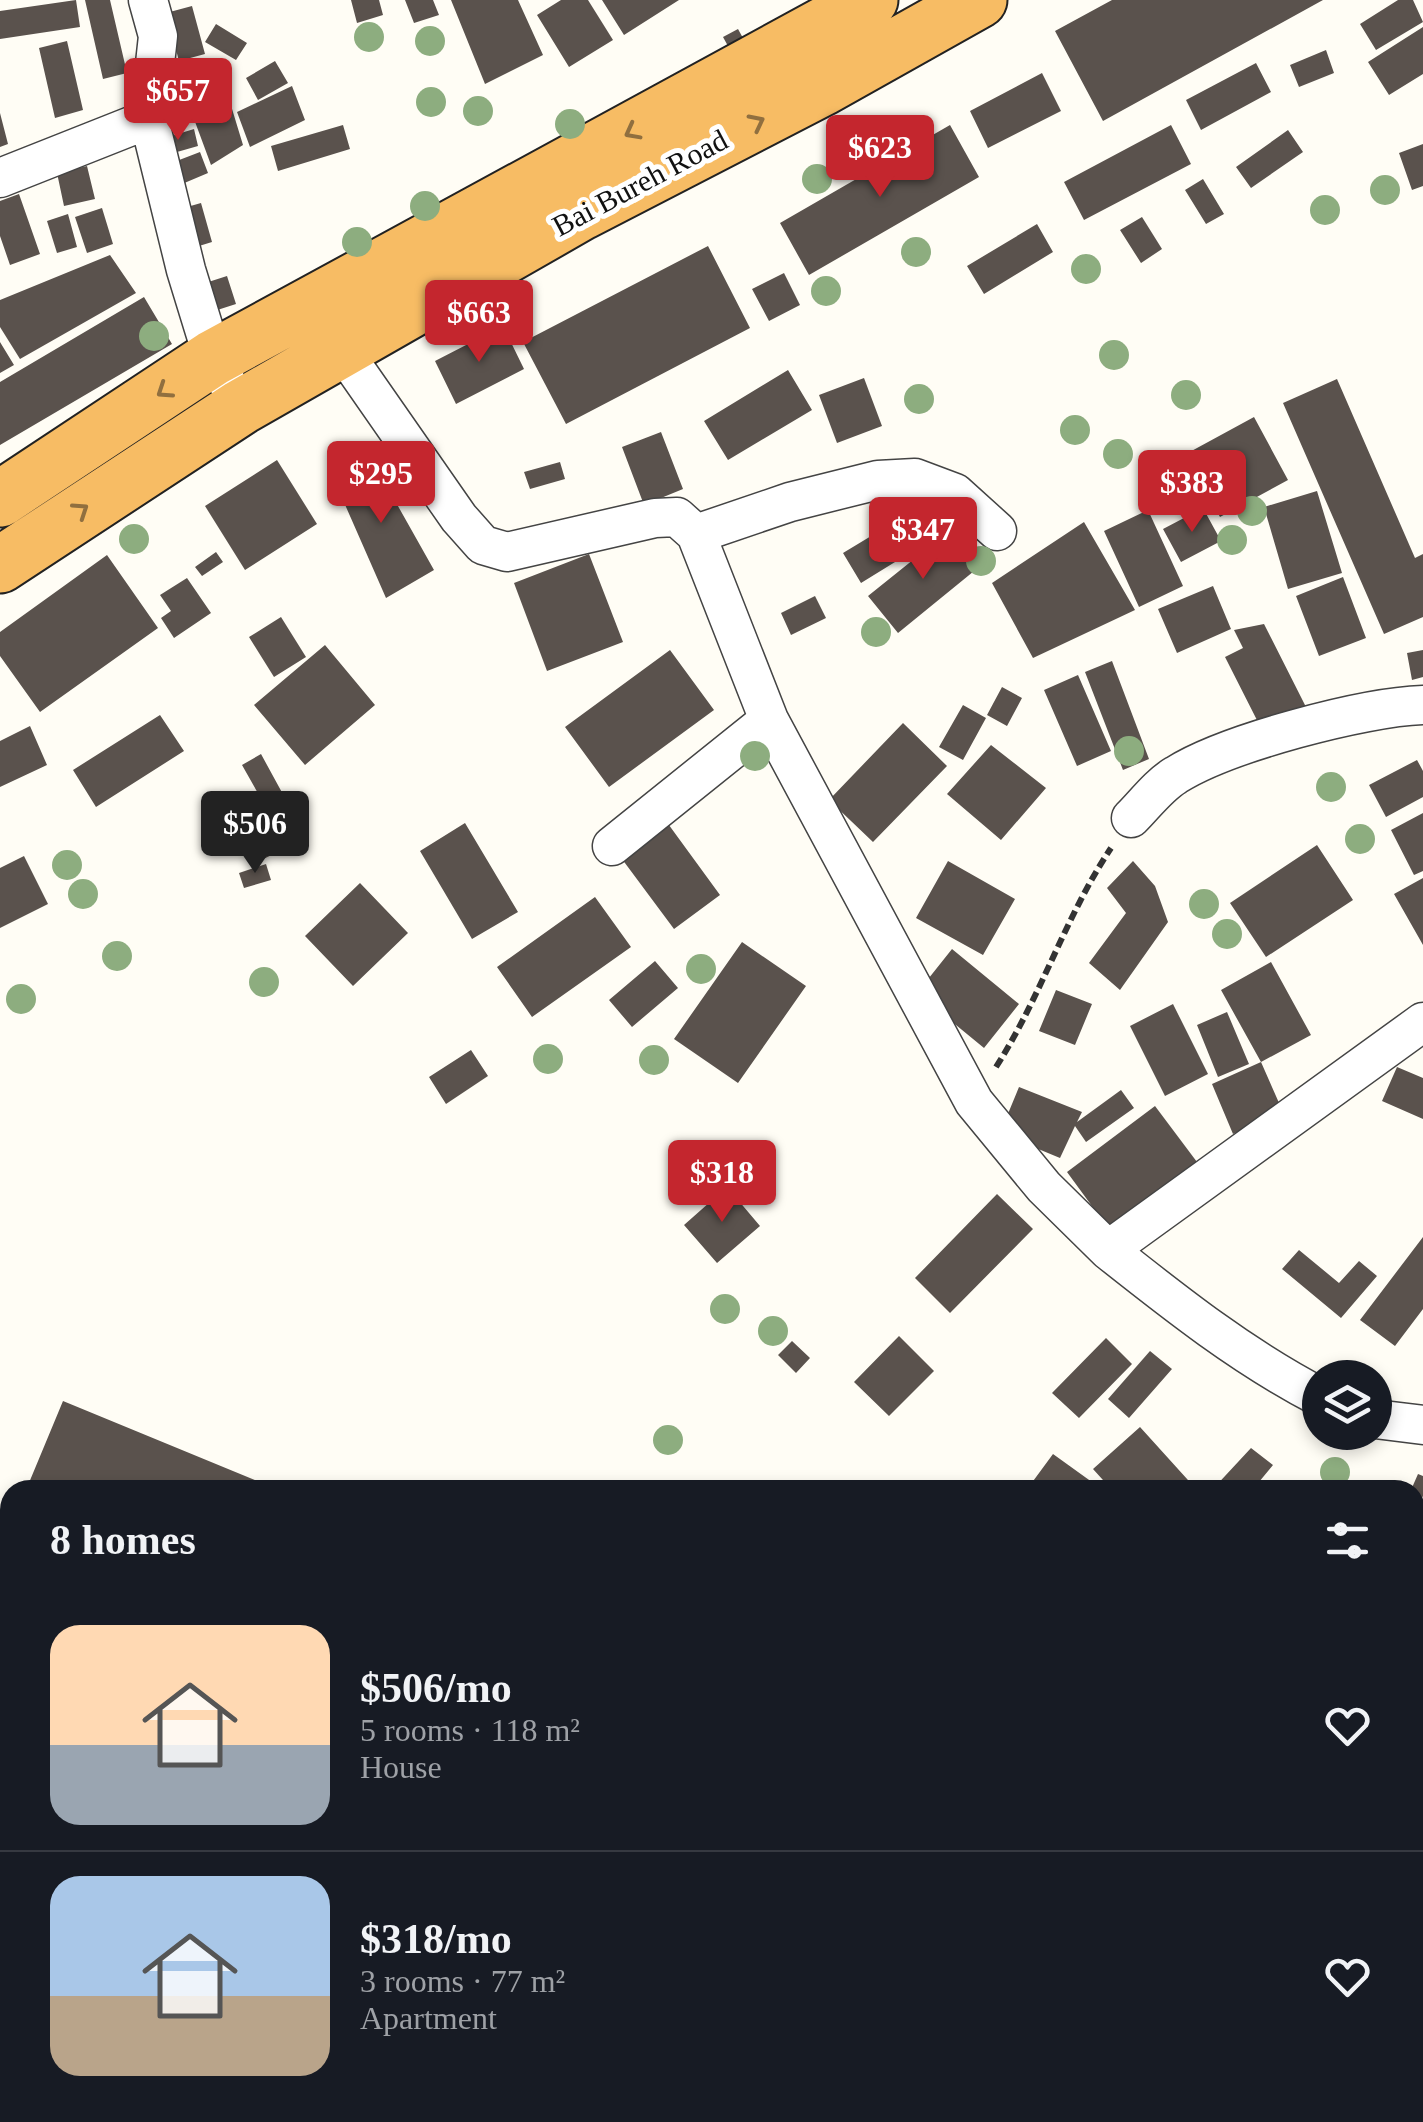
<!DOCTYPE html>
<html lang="en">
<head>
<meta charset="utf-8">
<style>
	body { margin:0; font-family:Georgia,serif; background:#20242c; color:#f1f3f6; height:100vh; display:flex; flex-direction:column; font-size:38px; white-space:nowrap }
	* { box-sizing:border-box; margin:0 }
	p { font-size:32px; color:#9ea1a6 }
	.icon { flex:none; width:55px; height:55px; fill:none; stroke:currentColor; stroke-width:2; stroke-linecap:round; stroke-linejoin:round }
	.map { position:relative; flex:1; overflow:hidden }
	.side { position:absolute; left:0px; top:1480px; width:1425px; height:642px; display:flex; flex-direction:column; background:#171b24; border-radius:30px 30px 0 0; box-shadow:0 5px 15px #0003 }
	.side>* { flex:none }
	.fabs { position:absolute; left:1302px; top:1360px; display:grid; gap:20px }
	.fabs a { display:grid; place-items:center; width:90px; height:90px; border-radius:50%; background:#171b24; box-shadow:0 5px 15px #0003; font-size:50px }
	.price { position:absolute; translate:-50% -85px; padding:0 22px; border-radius:10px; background:#c4262e; color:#fff; font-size:32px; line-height:65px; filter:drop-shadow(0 2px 5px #0008) }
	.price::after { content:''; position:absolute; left:50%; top:60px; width:30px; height:22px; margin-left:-15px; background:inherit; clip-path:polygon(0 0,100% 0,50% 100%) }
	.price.selected { background:#222; color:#fff }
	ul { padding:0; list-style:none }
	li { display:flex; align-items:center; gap:30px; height:250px; padding:0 50px }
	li+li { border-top:2px solid #363941 }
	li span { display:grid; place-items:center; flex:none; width:280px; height:200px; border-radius:30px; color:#555 }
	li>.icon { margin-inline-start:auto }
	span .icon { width:120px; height:120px; fill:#fffc; stroke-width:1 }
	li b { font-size:42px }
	h2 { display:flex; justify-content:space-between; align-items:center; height:120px; padding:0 50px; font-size:42px }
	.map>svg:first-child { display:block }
	.building { fill:#5a524d }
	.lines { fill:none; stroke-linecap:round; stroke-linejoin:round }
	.service-casing { stroke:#444; stroke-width:21 }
	.minor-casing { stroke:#444; stroke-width:41 }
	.trunk-casing { stroke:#222; stroke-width:59 }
	.path { stroke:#333; stroke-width:6; stroke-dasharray:10 5; stroke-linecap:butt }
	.service { stroke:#fff; stroke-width:18 }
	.minor { stroke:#fff; stroke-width:38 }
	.trunk { stroke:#f7bc64; stroke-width:55 }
	.tree { fill:#8dad7f }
	.oneway { stroke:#906f3f }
	.labels { text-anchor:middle; stroke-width:10; stroke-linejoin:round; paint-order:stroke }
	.street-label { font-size:30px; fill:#111; stroke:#fff }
</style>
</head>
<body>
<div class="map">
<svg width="1423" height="2122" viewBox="0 0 1423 2122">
	<rect width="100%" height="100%" fill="#fffdf5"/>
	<!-- building -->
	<path class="building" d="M76,0L80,27L0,39V11Z
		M85,0H110L127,73L103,79Z
		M351,0H379L383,15L357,23Z
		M405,0H433L439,15L414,23Z
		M451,0H518L543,55L485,84Z
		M561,0H588L613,40L569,67L537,15Z
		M602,0H679L624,35Z
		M1112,0H1323L1103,121L1055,31Z
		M1398,0H1413L1423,22L1376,50L1360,24Z
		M192,6L205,54L179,61L166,13Z
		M216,24L247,43L236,60L205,42Z
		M1423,27V74L1389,95L1368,62Z
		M738,29L749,49L734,57L723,37Z
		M67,41L83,110L55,118L39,48Z
		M1326,50L1334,73L1299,87L1290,65Z
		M275,61L288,83L258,100L246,78Z
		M1256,63L1271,92L1201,130L1186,100Z
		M1042,73L1061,111L988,148L970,111Z
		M175,80L190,122L168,130L153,89Z
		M292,86L305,120L250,147L237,112Z
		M229,99L243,145L211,165L194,119Z
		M0,113L8,144L0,147Z
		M343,125L350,149L278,171L271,146Z
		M950,125L979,177L809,275L780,223Z
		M1171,125L1191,164L1084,220L1064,182Z
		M194,129L198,146L163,156L158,140Z
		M1288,130L1303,152L1251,188L1236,167Z
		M1423,144V186L1412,190L1399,153Z
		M200,152L208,173L182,184L174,162Z
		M87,166L95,199L64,206L57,173Z
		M1203,179L1224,214L1206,224L1185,190Z
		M19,194L40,254L10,265L0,236V201Z
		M201,203L212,242L199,246L187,207Z
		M102,208L113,244L87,253L75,217Z
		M68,214L77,247L57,253L47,221Z
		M1142,217L1162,249L1141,263L1120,230Z
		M1037,224L1053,252L984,294L967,266Z
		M708,246L750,328L566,424L523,342Z
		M110,255L136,293L20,359L0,327V300Z
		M784,273L800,305L769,321L752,289Z
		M227,276L236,304L208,313L199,285Z
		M144,297L172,344L0,445V382Z
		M503,326L524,369L456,404L435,361Z
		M0,342L14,365L0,373Z
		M788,370L812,410L728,460L704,421Z
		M864,378L882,426L837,443L819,395Z
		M1337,379L1415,558L1423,554V617L1384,634L1283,403Z
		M1254,417L1288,480L1220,517L1186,454Z
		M661,432L683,489L644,505L622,447Z
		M367,451L434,570L386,598L332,475Z
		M277,460L317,524L245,570L205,506Z
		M560,462L565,479L530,489L524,472Z
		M1317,491L1342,573L1288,589L1264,507Z
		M1203,508L1221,541L1181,562L1163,529Z
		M1148,510L1183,586L1139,607L1104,531Z
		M1084,522L1135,610L1033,658L992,583Z
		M891,524L908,554L861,583L843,553Z
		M949,531L979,567L898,633L868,596Z
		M216,552L223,562L202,576L195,567Z
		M589,554L623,642L547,671L514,583Z
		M107,555L158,628L40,712L0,656V632Z
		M1343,577L1366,638L1319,656L1296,596Z
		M187,578L211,613L174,638L161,618L171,611L160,595Z
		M1213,586L1231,629L1177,653L1158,609Z
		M815,596L826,618L791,635L781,613Z
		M281,617L306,657L274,677L249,637Z
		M1264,624L1307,709L1263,732L1225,657L1243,648L1234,630Z
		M325,645L375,705L305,765L254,705Z
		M670,650L714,710L609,787L565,727Z
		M1423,650V677L1412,680L1407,653Z
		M1112,661L1149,759L1123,770L1085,672Z
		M1078,675L1111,751L1077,766L1044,690Z
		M1002,687L1022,698L1007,726L987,715Z
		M963,705L986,718L963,760L939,747Z
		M160,715L184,751L96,807L73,770Z
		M903,723L947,766L873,842L829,800Z
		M30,726L47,765L0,787V741Z
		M991,745L1046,788L1001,840L947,794Z
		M261,754L291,809L273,820L242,765Z
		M1417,760L1423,771V797L1386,817L1369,785Z
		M262,811L271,833L226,852L217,830Z
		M1423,813V871L1414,875L1391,830Z
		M666,821L720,895L674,929L619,855Z
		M465,823L518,912L472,939L420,851Z
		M276,836L282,850L251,865L244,851Z
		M1317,845L1353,900L1266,957L1230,903Z
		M24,856L48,904L0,928V868Z
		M948,861L1015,899L983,955L916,918Z
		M1133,861L1155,886L1168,922L1120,990L1089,963L1126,913L1107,888Z
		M266,864L271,880L244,888L239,873Z
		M1423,878V945L1394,894Z
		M360,883L408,933L353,986L305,936Z
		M595,897L631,947L532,1017L497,967Z
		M742,942L806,986L738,1083L674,1039Z
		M952,949L1019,1004L984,1048L917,993Z
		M655,961L678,988L632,1027L609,1000Z
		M1271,962L1311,1035L1261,1062L1221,990Z
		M1056,990L1092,1004L1075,1045L1039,1031Z
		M1173,1004L1208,1074L1165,1096L1130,1026Z
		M1227,1012L1249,1064L1218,1077L1197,1025Z
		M471,1050L488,1076L446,1104L429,1077Z
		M1261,1062L1283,1112L1233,1134L1212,1084Z
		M1397,1067L1423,1078V1119L1382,1101Z
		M1019,1087L1082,1112L1077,1122L1121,1090L1134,1108L1086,1142L1075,1126L1060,1158L1000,1133Z
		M1155,1106L1197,1162L1108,1228L1067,1172Z
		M727,1187L760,1226L717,1263L684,1225Z
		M997,1194L1033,1229L950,1313L915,1278Z
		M1423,1237V1309L1395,1346L1360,1320Z
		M1299,1250L1339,1283L1359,1261L1377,1276L1341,1318L1282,1269Z
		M899,1336L934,1371L889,1416L854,1382Z
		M1106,1338L1132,1364L1079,1418L1052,1393Z
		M792,1341L810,1358L796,1373L778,1355Z
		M1150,1351L1172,1369L1129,1418L1108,1399Z
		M63,1401L279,1490H26Z
		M1140,1427L1197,1490H1112L1093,1469Z
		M1251,1448L1273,1465L1254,1488L1257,1490H1212Z
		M1053,1454L1103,1490L1028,1488Z
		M1418,1474L1423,1476V1496L1415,1515V1490H1411Z
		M10,1528V1585L0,1581V1552Z
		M1423,1567V1630L1415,1621V1574Z
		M1415,1707L1423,1709V1797L1415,1796Z
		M1415,1824L1423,1826V1895L1415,1894Z
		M1415,1900L1423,1903L1422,1927L1415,1925Z
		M0,1981L10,1988V2067L7,2072L0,2067Z
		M919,2112H1045L1040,2122H914Z
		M1303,2112H1355L1373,2122H1299Z"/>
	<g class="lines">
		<!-- service casing -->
		<g class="service-casing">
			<path id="service" d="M0,1922L10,1928
				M301,2112L316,2122"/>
		</g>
		<!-- minor casing -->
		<g class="minor-casing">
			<path id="minor" d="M148,0L158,36L149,119L186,270L213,358L225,379
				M0,178L149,119
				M332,331L342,350L459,518L483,545L507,552L655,518L677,517L696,534L769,720L974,1102L1044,1187L1108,1250L1423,1022
				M696,534L790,502L878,480L915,478L955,493L997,531
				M1131,818C1145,804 1159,785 1176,775C1227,743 1363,707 1423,705
				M612,846L769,720
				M1108,1250C1176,1304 1243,1357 1320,1397
				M1375,1419L1423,1425"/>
		</g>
		<!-- trunk casing -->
		<g class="trunk-casing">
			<path id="trunk" d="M0,499L213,358L870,0
				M0,565L241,407L582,212L824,87L979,0"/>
		</g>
		<!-- path -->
		<path class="path" d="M996,1067C1041,997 1065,917 1111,848"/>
		<!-- service -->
		<use href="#service" class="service"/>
		<!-- minor -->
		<use href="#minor" class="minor"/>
		<!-- trunk -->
		<use href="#trunk" class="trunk"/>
	</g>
	<!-- trees -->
	<g class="tree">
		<circle cx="369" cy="37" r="15"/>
		<circle cx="430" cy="41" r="15"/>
		<circle cx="431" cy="102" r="15"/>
		<circle cx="478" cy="111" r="15"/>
		<circle cx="570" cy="124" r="15"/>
		<circle cx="817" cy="179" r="15"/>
		<circle cx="1385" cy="190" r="15"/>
		<circle cx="425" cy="206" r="15"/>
		<circle cx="1325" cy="210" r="15"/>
		<circle cx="357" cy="242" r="15"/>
		<circle cx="916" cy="252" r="15"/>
		<circle cx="1086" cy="269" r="15"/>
		<circle cx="826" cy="291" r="15"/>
		<circle cx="154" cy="336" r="15"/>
		<circle cx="1114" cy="355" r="15"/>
		<circle cx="1186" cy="395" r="15"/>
		<circle cx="919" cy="399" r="15"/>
		<circle cx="1075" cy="430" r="15"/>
		<circle cx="1118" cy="454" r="15"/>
		<circle cx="1252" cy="511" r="15"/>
		<circle cx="134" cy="539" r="15"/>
		<circle cx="1232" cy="540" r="15"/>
		<circle cx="981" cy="561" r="15"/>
		<circle cx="876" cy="632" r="15"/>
		<circle cx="1129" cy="751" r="15"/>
		<circle cx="755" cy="756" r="15"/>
		<circle cx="1331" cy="787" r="15"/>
		<circle cx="1360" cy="839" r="15"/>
		<circle cx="67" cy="865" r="15"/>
		<circle cx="83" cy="894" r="15"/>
		<circle cx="1204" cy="904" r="15"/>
		<circle cx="1227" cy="934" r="15"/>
		<circle cx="117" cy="956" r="15"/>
		<circle cx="701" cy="969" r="15"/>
		<circle cx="264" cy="982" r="15"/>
		<circle cx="21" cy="999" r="15"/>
		<circle cx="548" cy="1059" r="15"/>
		<circle cx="654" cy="1060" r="15"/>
		<circle cx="725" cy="1309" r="15"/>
		<circle cx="773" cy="1331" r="15"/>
		<circle cx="668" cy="1440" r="15"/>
		<circle cx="1335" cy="1472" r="15"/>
	</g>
	<!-- one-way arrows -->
	<defs><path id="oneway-chevron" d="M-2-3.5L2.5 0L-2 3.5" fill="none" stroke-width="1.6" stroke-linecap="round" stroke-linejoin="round" transform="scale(2.5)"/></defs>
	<g class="oneway">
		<use href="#oneway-chevron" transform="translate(757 122) rotate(-27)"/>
		<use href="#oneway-chevron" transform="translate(632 132) rotate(152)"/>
		<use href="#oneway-chevron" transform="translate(164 391) rotate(146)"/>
		<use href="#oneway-chevron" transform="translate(81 510) rotate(-34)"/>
	</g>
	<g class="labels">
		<!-- street labels -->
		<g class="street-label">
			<text transform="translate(640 183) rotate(-28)" y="10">Bai Bureh Road</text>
		</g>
	</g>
</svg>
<div class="fabs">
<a><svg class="icon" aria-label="layers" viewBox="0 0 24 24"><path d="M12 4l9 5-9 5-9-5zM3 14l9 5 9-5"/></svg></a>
</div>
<b class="price" style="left:178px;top:143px">$657</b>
<b class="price" style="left:880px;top:200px">$623</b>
<b class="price" style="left:479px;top:365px">$663</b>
<b class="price" style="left:381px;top:526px">$295</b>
<b class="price" style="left:1192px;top:535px">$383</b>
<b class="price" style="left:923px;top:582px">$347</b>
<b class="price selected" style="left:255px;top:876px">$506</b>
<b class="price" style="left:722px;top:1225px">$318</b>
<section class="side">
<h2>8 homes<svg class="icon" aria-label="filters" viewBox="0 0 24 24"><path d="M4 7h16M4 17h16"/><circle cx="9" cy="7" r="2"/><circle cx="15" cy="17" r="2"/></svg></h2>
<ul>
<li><span style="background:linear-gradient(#ffd9b3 60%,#9aa5b1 0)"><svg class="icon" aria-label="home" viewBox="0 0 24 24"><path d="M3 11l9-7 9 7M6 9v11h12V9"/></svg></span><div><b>$506/mo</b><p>5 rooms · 118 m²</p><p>House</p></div><svg class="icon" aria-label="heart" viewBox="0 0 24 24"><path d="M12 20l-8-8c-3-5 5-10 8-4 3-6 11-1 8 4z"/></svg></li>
<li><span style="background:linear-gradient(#a9c7e8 60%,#b9a48a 0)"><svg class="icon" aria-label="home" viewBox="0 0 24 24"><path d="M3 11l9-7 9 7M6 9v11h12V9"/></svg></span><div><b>$318/mo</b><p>3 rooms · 77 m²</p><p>Apartment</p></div><svg class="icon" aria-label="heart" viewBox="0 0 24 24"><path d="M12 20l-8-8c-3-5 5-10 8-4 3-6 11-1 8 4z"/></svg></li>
</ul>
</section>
</div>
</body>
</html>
